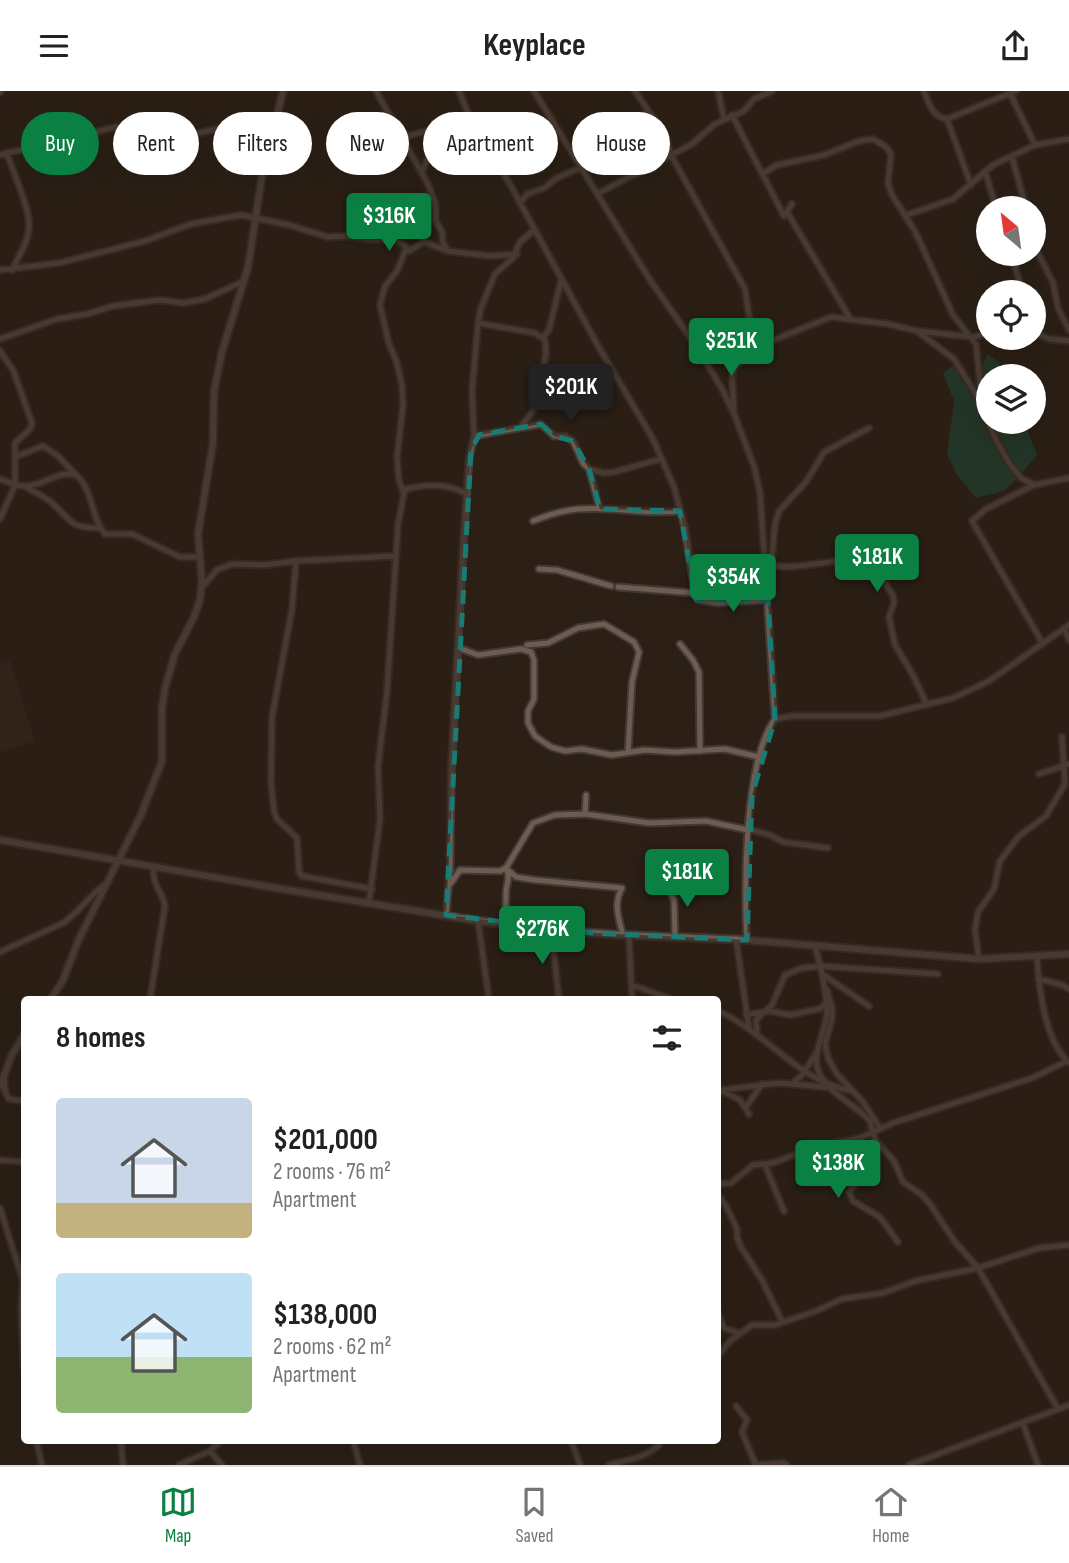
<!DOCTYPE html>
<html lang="en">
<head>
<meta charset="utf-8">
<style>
	body { margin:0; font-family:"Sofia Sans Condensed",sans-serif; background:#f2f2f2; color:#222; height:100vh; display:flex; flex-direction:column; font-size:26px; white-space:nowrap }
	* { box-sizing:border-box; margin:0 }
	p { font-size:23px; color:#767676 }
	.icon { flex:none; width:38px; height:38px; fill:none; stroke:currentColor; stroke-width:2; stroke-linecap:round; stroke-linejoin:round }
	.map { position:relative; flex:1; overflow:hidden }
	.drawer { position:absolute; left:21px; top:905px; width:700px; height:448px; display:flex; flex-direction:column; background:#fff; border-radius:7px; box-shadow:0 7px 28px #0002 }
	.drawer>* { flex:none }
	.banner { position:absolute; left:21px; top:21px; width:700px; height:63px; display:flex; gap:14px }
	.needle { width:46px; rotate:331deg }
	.fabs { position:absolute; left:976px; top:105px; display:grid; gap:14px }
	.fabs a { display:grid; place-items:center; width:70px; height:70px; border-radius:50%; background:#fff; box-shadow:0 7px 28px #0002; font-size:35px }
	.price { position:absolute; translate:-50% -60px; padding:0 16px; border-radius:7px; background:#0b8043; color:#fff; font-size:23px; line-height:46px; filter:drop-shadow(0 2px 4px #0008) }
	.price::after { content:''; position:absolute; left:50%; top:42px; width:21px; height:16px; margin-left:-10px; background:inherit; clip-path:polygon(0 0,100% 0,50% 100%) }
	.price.current { background:#222; color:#fff }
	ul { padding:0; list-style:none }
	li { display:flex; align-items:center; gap:21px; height:175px; padding:0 35px }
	li span { display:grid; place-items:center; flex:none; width:196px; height:140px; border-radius:7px; color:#555 }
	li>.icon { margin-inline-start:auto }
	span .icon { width:84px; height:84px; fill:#fffc; stroke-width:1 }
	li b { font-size:30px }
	h2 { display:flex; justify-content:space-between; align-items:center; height:84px; padding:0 35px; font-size:30px }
	.pill { padding:0 24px; border-radius:32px; background:#fff; box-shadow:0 7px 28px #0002; font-size:24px; line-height:63px }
	.pill.current { background:#0b8043; color:#fff }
	header { display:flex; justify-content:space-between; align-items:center; height:91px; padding:0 35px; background:#fff; font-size:32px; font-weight:700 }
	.tabs { display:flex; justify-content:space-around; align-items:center; height:98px; border-top:2px solid #e0e0e0; background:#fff; font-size:19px; color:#767676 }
	.tabs a { display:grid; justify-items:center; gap:4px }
	.tabs .current { color:#0b8043 }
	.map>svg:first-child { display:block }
	.education { fill:#392820 }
	.green { fill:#19503a }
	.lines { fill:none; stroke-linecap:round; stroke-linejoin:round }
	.minor-casing { stroke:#443833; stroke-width:9 }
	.tertiary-casing { stroke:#443833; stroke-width:10 }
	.minor { stroke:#6c5c52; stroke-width:5 }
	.tertiary { stroke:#6c5c52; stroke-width:6 }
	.marked { fill:none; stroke:#197b73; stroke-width:5; stroke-dasharray:14 9; stroke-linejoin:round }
</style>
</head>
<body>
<header><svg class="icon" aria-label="menu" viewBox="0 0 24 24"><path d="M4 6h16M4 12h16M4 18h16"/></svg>Keyplace<svg class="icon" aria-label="share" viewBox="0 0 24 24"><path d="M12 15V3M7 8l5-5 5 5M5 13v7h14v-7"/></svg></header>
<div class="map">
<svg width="1069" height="1374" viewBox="0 0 1069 1374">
	<rect width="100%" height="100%" fill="#2c1f16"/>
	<!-- education -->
	<path class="education" d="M10,570L35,650L0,661V573Z"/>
	<!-- green -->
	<path class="green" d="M988,263L999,271L1005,285H989V331H1024L1037,364C1033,369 1009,397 1005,399C996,403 985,404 976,407L958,385L947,364L954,310L943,282L959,271L982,309V275Z"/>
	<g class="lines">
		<!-- minor casing -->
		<g class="minor-casing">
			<path id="minor" d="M376,0L428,93L435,112L436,130L442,141L443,152L448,160
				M459,0L468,22
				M534,0L650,189L694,252L721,296L734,323L754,375L760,401L775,628
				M635,0L666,46L671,64L745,198L750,231L732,285L734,320
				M718,0L724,28
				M924,0C929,12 932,26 947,28L1016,0
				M1009,0L1035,54
				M0,1L1,0
				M732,24L784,125L792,113
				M947,28L971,94
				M401,47L441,36L468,22L511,95L597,253L653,348L674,396L685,437L695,502L699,509L718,512L768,509
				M7,62C13,81 31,120 29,137C28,152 18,166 12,179
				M0,64L116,36L128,37L149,45L171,48L236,34L275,31
				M1012,66L1026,117
				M985,80L996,117
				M422,81L441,36
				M762,83L777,74L824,64L859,50L873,48L886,56L891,63L888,92L892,104L915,140L953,224L976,253L982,312
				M597,103L692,53L715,33L744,20L754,8L772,0
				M520,112L527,103L544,97L557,87L580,77
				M787,121L851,229
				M907,124L953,108L993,74L1035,54L1069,48
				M1034,148L1038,162L1053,192L1058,217L1069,239
				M1011,163L1023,201
				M0,179L59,172L145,150L191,133L241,124L289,134L328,146L346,145L368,149H394L403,153L409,160L424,151L448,160L490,165L517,163
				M478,232L535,242L545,249L546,263L535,317L521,336
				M917,240L973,246L989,242
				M1034,242L1050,248L1069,250
				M543,246L549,239L561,190
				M0,248L57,228L87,223L113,215L159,209L184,212L205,208L244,190
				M0,260L13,279L32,332L30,338L15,352V394L0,428
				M733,278L761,254L831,226L888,233L917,240L954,268L979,308L994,345L1009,372L1021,387L1034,394L1069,387
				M869,337L824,361L806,391L779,420L775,433L772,467L766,473C798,483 850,460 874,473L893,505L894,512L889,526L895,554L913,584L927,614
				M474,345L541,333L554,345H565L573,350L583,372L589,378L604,382L614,381L661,368
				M15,366L43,355L58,365L75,383
				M589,378L600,418
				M0,388C8,391 18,396 27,395C45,394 58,379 76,384C94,399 90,426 105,443H132L180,466H199
				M1034,394L986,418L972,430L1043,553
				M26,396C34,401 44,405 51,411C72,429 68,437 99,437
				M403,399C424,393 447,392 467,403
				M533,430C543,426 554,422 565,420C603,413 642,424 680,420
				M296,470L292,518L272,626L271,692L274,720L277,728L297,747L299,781L302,785L372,798
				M539,478L557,479L611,495
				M202,496L217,479L232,473L265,474L296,470L396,465
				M618,496L695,502
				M1064,537L1069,549
				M680,553L693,569L699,581L700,660
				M527,554L548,552L578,537L604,533L634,551L639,561L632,591L628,661
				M459,557L478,564L521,558L531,561L534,569V608L528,620V632L535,645L551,656L565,660L582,658L612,664L644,659L675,661L725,658L759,666
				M1039,683L1069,673
				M585,723L586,704
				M748,738L770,744L783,751L828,757
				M506,777L516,786L535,789L622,797C613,812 619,829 623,844
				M451,792L460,779L500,780L506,777L533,732L555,724L585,723L649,732L706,730L748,739
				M669,799L674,809L675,846
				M369,811L380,728L378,675L387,601L398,434L404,402L399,390L397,367L403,314L402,294L396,269L389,253L380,214L385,195L397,180L406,158
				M446,824L450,777L451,680L463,454L469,368L474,345L472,300L478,232L481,217L495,183L513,167L520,151L534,139
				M478,830L489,908
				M505,833C505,822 506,815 506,804C505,794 511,789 507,780
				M551,839L559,908
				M629,844L632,908
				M736,848L749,937
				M747,849C744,796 744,670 775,628L793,625H880L953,607L989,590L1069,534
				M815,855C821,876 826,898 827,919C827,942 807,966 822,987C835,1007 856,1014 870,1030L875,1049L894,1070L903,1091L922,1104L930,1113L955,1151L978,1177L1058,1318
				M0,861L63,832C80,821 90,803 107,792
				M1037,865C1039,898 1044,947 1068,971
				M979,868L975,839L978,821L994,798L1000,770L1019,745L1046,725L1065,693L1062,646
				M822,883L869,915
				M1038,888L1063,894L1069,898
				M632,894L671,908
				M827,899L832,917V928L825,953L828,967L837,983L863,1011L880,1037
				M150,908L165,815C162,799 151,794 154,775
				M718,920C766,941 800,992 853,1000
				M746,924L770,920L790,924L819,918L826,913
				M757,942L756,929L772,914L785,884L802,877L821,875L938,883
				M4,987L5,1000L9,1008L24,1010
				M793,992L802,984L817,961
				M718,998L740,1009L749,1023
				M721,999L779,992L826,996
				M746,1016L762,993
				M875,1049L867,1078L849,1101L853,1110L880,1126L898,1151
				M0,1069L24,1071
				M765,1074L784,1120
				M718,1093L731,1092L753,1074L773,1072L814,1056L860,1047L893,1032L1032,987L1067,970
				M718,1104L726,1115L737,1138V1146L741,1156L762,1189L782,1230
				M0,1117L23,1190L21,1220L24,1277
				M718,1223L724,1237L739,1242
				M718,1265L730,1250L752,1234H775L816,1220L842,1208L883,1202L915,1190L978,1177L1039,1157L1069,1154
				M736,1315L747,1329L742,1341L755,1372L758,1374L783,1372L787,1374
				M1023,1333L1038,1374
				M36,1349L42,1374
				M121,1349L123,1374
				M353,1349L360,1374
				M571,1349L580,1374
				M210,1360L222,1374
				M179,1374L210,1360L222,1349
				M609,1374C626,1369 646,1367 659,1354L658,1349
				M909,1374L1069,1314"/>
		</g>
		<!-- tertiary casing -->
		<g class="tertiary-casing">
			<path id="tertiary" d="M0,749L276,797L478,830L551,839L623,844L747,849L979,868L1069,863
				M51,908L63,889L79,848L141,724L162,670V617L165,597L175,563L194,526L200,509L202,490L198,443L213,352L214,300L222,261L248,176L262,85L283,0
				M0,995L12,964L24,944"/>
		</g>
		<!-- minor -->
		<use href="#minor" class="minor"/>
		<!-- tertiary -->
		<use href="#tertiary" class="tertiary"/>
	</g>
	<!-- marked area -->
	<path d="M0 0H1069V1374H0ZM541,333L554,345L573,350L589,378L600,418L680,420L696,509H768L775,628L752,704L747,849L594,842L446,824L471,359L479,344Z" fill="#2c1f16" fill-opacity=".55" fill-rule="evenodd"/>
	<path class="marked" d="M541,333L554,345L573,350L589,378L600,418L680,420L696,509H768L775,628L752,704L747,849L594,842L446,824L471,359L479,344Z"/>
</svg>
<div class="fabs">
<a><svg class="needle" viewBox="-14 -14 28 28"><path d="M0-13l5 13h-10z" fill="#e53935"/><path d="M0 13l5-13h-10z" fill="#767676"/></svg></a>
<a><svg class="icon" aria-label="locate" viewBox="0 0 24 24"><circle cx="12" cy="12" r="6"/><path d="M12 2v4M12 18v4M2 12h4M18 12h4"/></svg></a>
<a><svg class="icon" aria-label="layers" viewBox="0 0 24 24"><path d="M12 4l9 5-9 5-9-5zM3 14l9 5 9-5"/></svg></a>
</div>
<b class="price" style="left:389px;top:162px">$316K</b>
<b class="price" style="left:731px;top:287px">$251K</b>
<b class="price current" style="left:571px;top:333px">$201K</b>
<b class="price" style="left:877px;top:503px">$181K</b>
<b class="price" style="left:733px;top:523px">$354K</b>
<b class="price" style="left:687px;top:818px">$181K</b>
<b class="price" style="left:542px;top:875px">$276K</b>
<b class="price" style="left:838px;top:1109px">$138K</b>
<div class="banner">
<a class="pill current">Buy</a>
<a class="pill">Rent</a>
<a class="pill">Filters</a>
<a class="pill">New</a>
<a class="pill">Apartment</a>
<a class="pill">House</a>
</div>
<section class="drawer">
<h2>8 homes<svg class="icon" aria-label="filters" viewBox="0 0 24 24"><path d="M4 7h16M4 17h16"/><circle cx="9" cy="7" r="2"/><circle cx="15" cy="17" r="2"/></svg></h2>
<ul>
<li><span style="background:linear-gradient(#c9d6e8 75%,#c2b280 0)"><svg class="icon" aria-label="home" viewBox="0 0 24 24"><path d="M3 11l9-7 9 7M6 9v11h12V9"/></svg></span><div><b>$201,000</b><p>2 rooms · 76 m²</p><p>Apartment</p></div></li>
<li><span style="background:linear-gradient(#bfe0f5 60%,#8fb573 0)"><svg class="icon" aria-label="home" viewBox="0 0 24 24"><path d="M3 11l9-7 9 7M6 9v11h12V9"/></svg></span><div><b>$138,000</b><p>2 rooms · 62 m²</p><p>Apartment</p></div></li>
</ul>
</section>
</div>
<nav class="tabs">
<a class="current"><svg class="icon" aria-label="map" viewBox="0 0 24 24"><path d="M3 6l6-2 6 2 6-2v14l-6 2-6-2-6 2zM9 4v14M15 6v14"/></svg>Map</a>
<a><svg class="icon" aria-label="saved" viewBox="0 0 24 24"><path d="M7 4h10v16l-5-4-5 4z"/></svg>Saved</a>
<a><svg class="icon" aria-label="home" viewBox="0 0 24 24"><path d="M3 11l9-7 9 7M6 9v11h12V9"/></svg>Home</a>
</nav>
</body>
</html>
